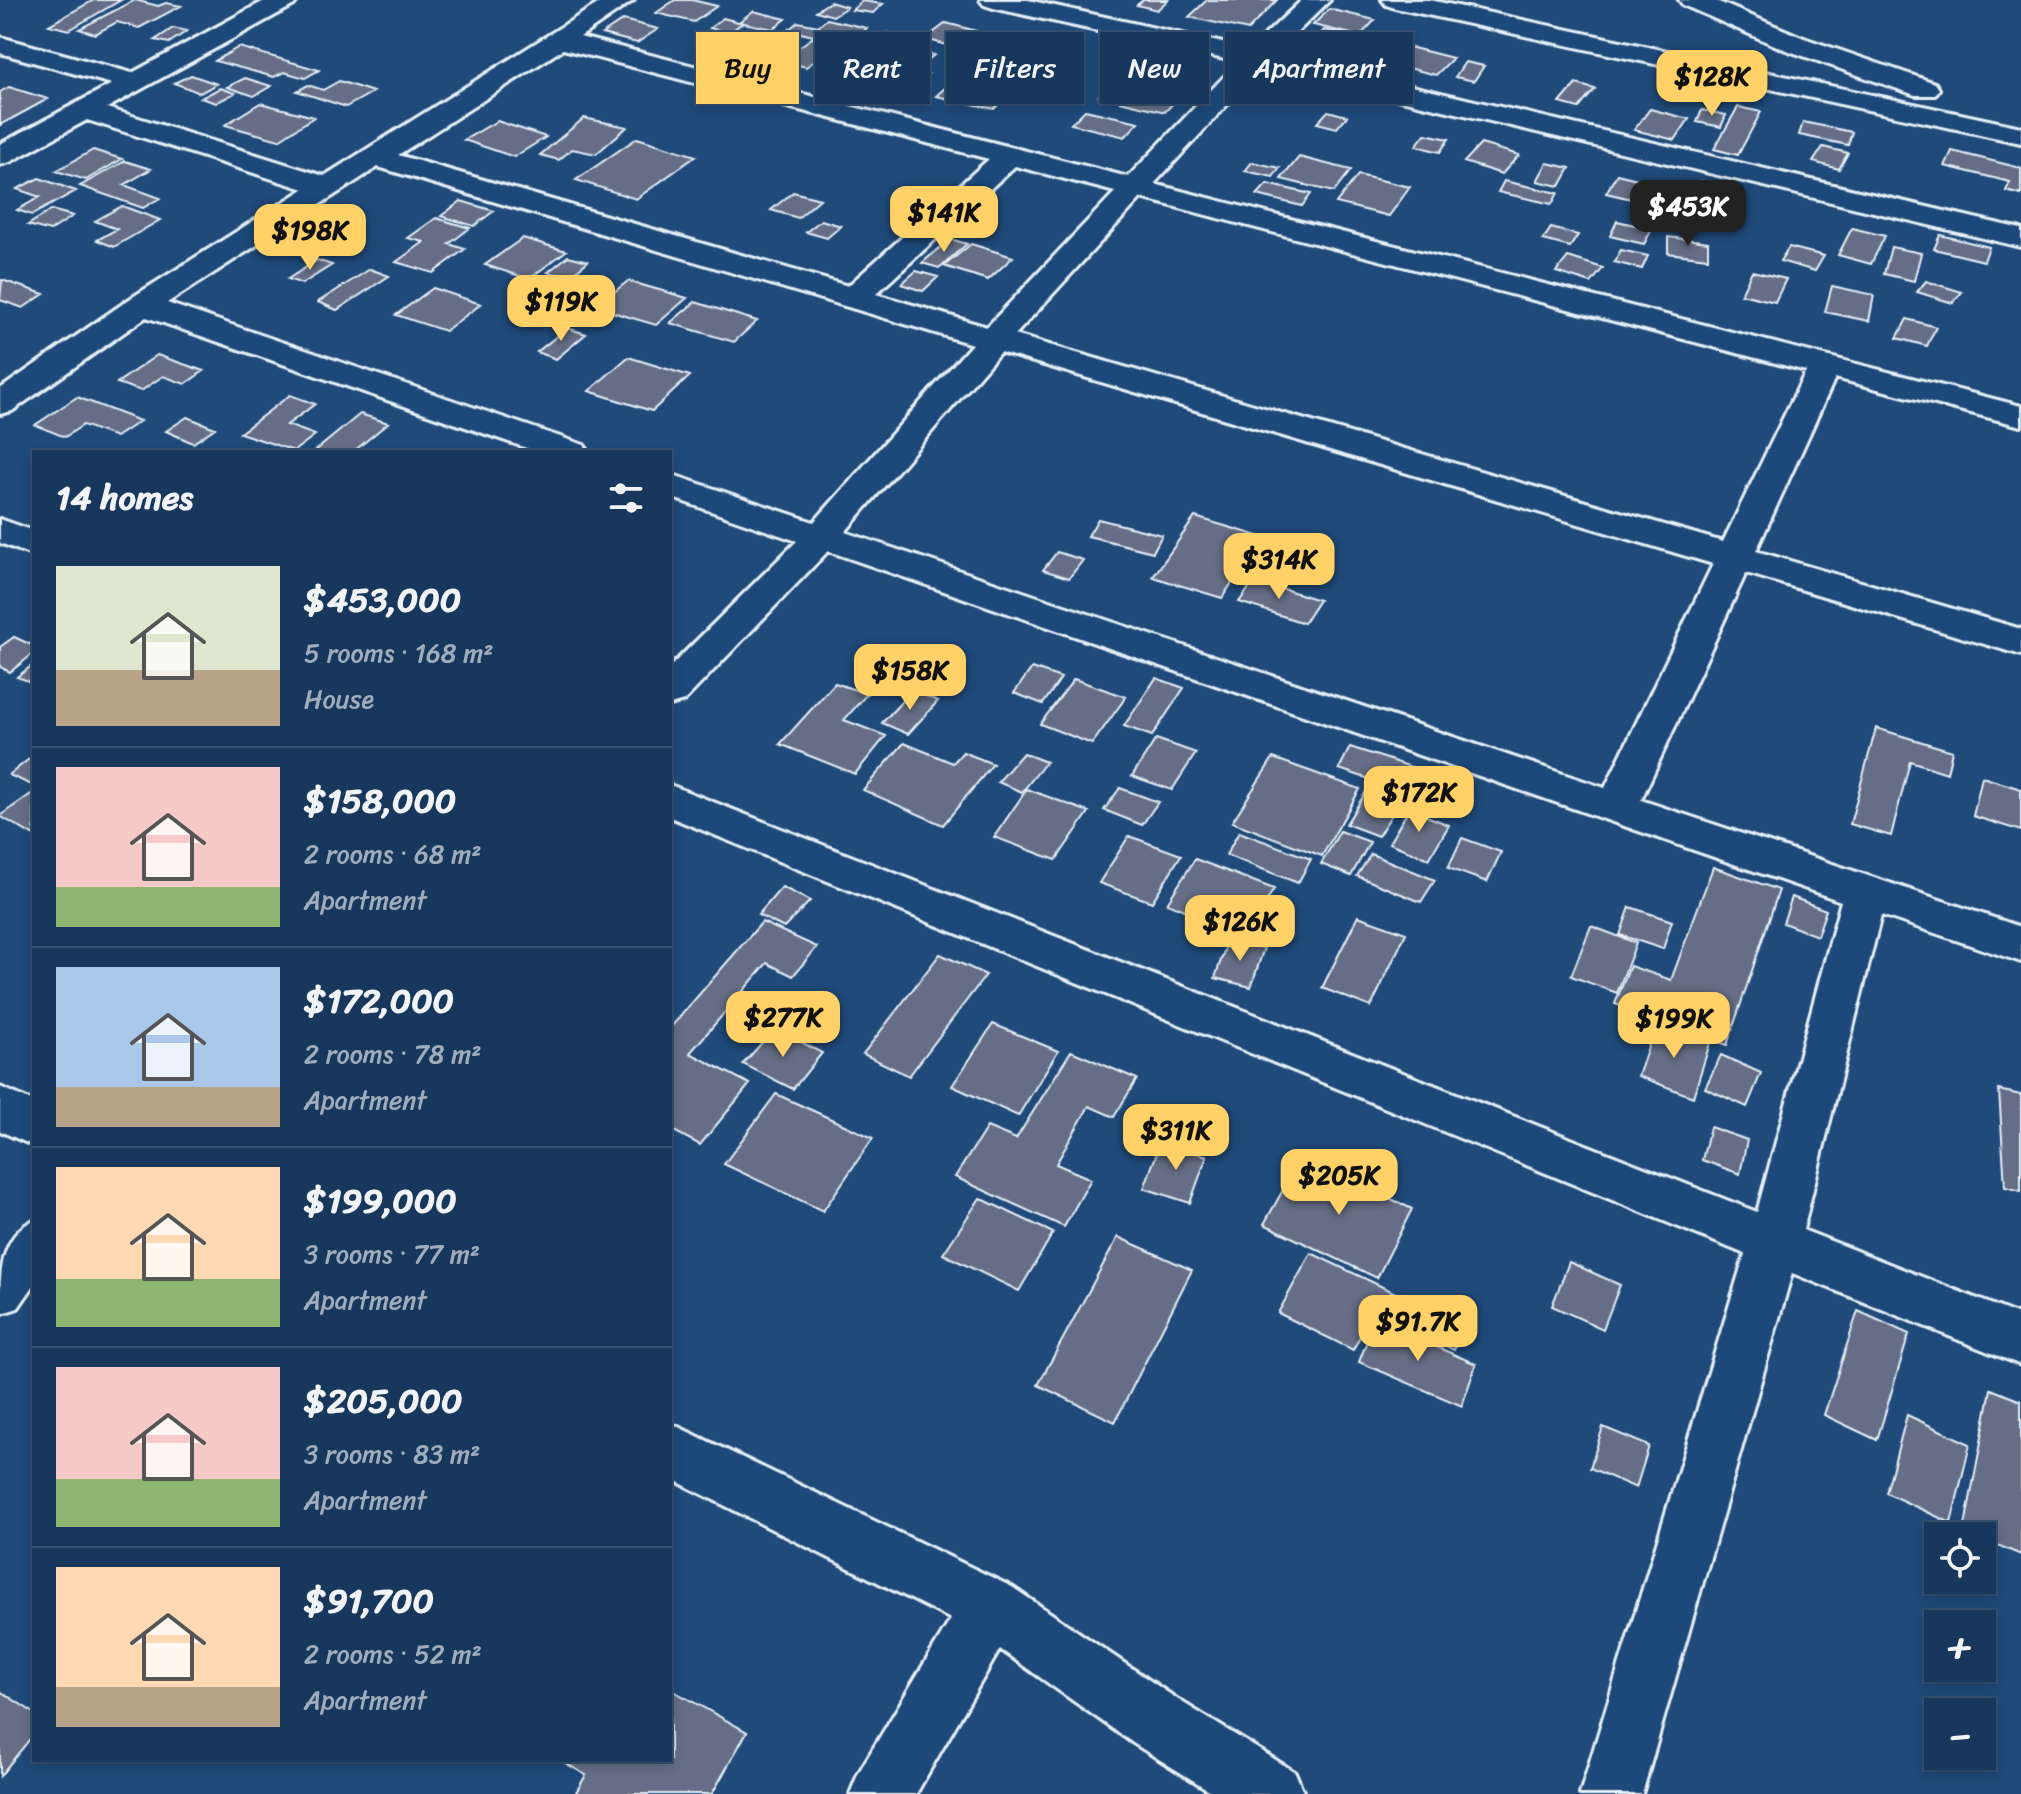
<!DOCTYPE html>
<html lang="en">
<head>
<meta charset="utf-8">
<style>
	body { margin:0; font-family:Sriracha,sans-serif; background:#244365; color:#f1f3f6; height:100vh; display:flex; flex-direction:column; font-size:30px; white-space:nowrap }
	* { box-sizing:border-box; margin:0 }
	p { font-size:26px; color:#9eacbb }
	.icon { flex:none; width:44px; height:44px; fill:none; stroke:currentColor; stroke-width:2; stroke-linecap:round; stroke-linejoin:round }
	.map { position:relative; flex:1; overflow:hidden }
	.sheet { position:absolute; left:32px; top:450px; width:640px; height:1312px; display:flex; flex-direction:column; background:#17385c; border-radius:0px; box-shadow:0 4px 12px #0003,0 0 0 2px #365272 }
	.sheet>* { flex:none }
	.hud { position:absolute; left:696px; top:32px; width:760px; height:72px; display:flex; gap:16px }
	.tools { position:absolute; left:1924px; top:1522px; display:grid; gap:16px }
	.tools a { display:grid; place-items:center; width:72px; height:72px; border-radius:0px; background:#17385c; box-shadow:0 4px 12px #0003,0 0 0 2px #365272; font-size:40px }
	.price { position:absolute; translate:-50% -68px; padding:0 18px; border-radius:16px; background:#ffd166; color:#111; font-size:26px; line-height:52px; filter:drop-shadow(0 2px 4px #0008) }
	.price::after { content:''; position:absolute; left:50%; top:48px; width:24px; height:18px; margin-left:-12px; background:inherit; clip-path:polygon(0 0,100% 0,50% 100%) }
	.price.active { background:#222; color:#fff }
	ul { padding:0; list-style:none }
	li { display:flex; align-items:center; gap:24px; height:200px; padding:0 24px }
	li+li { border-top:2px solid #365272 }
	li span { display:grid; place-items:center; flex:none; width:224px; height:160px; border-radius:0px; color:#555 }
	li>.icon { margin-inline-start:auto }
	span .icon { width:96px; height:96px; fill:#fffc; stroke-width:1 }
	li b { font-size:34px }
	h2 { display:flex; justify-content:space-between; align-items:center; height:96px; padding:0 24px; font-size:34px }
	.chip { padding:0 28px; border-radius:0px; background:#17385c; box-shadow:0 4px 12px #0003,0 0 0 2px #365272; font-size:28px; line-height:72px }
	.chip.active { background:#ffd166; color:#111 }
	.map>svg:first-child { display:block }
	.building { fill:#656e86; stroke:#e8f1f8; stroke-width:2 }
	.lines { fill:none; stroke-linecap:round; stroke-linejoin:round }
	.minor-casing { stroke:#e8f1f8; stroke-width:6 }
	.minor { fill:#1f4a7a; fill-rule:evenodd }
</style>
</head>
<body>
<div class="map">
<svg width="2021" height="1794" viewBox="0 0 2021 1794">
	<rect width="100%" height="100%" fill="#1f4a7a"/>
	<filter id="ink" filterUnits="userSpaceOnUse"><feTurbulence type="fractalNoise" baseFrequency=".0125" numOctaves="2"/><feDisplacementMap in="SourceGraphic" scale="16" xChannelSelector="R" yChannelSelector="G"/><feConvolveMatrix kernelMatrix="1 2 1 2 8 2 1 2 1" color-interpolation-filters="sRGB"/></filter>
	<g filter="url(#ink)">
		<!-- building -->
		<path class="building" d="M94,0H121L69,30L49,25Z
			M135,0L158,6L166,3L181,6L139,28L117,22L95,34L79,29Z
			M675,0H692L717,6L694,22L656,13Z
			M1143,0H1168L1157,10L1137,5Z
			M1207,0H1277L1248,30L1189,17Z
			M862,1L883,4L873,13L852,10Z
			M830,2L847,7L833,16L816,11Z
			M1329,9L1375,20L1360,36L1313,25Z
			M753,11L786,19L773,29L739,22Z
			M723,18L742,23L729,33L710,28Z
			M827,19L867,28L859,35L837,30L826,39L788,30L798,22L818,26Z
			M623,20L658,29L637,43L602,34Z
			M946,23L999,37L977,53L925,39Z
			M173,28L187,31L169,43L155,40Z
			M1324,30L1374,40L1364,52L1391,58L1379,73L1302,56Z
			M887,32L923,41L913,48L877,40Z
			M1011,35L1062,48L1044,63L1022,57L1002,72L972,64Z
			M812,38L837,44L806,67L780,60Z
			M1405,46L1453,58L1436,75L1388,63Z
			M239,47L319,70L305,78L284,72L274,77L215,61Z
			M912,50L934,55L915,71L928,74L906,92L871,84Z
			M964,54L978,58L962,71L947,68Z
			M1136,60L1158,65L1131,91L1175,101L1165,112L1099,96Z
			M1465,62L1484,66L1474,81L1455,77Z
			M191,75L217,84L200,93L174,83Z
			M957,77L1013,90L994,109L936,96Z
			M245,78L271,86L254,96L227,87Z
			M339,81L373,92L346,107L297,91L308,85L323,90Z
			M1273,82L1300,89L1289,99L1261,92Z
			M1576,84L1595,89L1579,108L1560,103Z
			M9,87L48,99L0,125V92Z
			M220,88L235,93L216,103L201,98Z
			M260,103L314,117L279,140L225,125Z
			M1738,107L1761,112L1738,155L1714,149Z
			M1650,109L1689,119L1675,140L1634,130Z
			M1085,110L1139,122L1125,137L1071,124Z
			M1702,110L1726,115L1721,127L1697,122Z
			M1328,111L1347,116L1337,128L1317,123Z
			M584,118L627,127L596,154L572,149L559,160L540,155Z
			M497,121L546,137L514,157L464,140Z
			M1803,122L1852,132L1848,145L1799,135Z
			M1425,134L1449,139L1440,152L1416,146Z
			M637,138L696,156L636,199L576,180Z
			M1481,144L1519,155L1502,174L1464,162Z
			M1823,147L1848,153L1839,169L1813,162Z
			M93,150L122,159L86,180L56,171Z
			M1952,151L2021,168V195L2006,191L2010,182L1945,166Z
			M1299,157L1351,170L1334,192L1281,179Z
			M125,161L151,169L124,185L160,198L143,208L80,186Z
			M1252,162L1280,168L1273,177L1245,171Z
			M1547,163L1570,168L1560,186L1537,181Z
			M1617,174L1686,191L1675,209L1606,193Z
			M1358,175L1410,187L1389,216L1336,203Z
			M39,178L76,191L32,215L17,210L40,197L17,189Z
			M1504,181L1558,193L1552,204L1498,192Z
			M1701,181L1727,187L1721,199L1694,193Z
			M1267,184L1311,194L1302,206L1257,195Z
			M793,192L820,199L798,218L771,210Z
			M461,201L494,211L474,226L441,216Z
			M122,206L160,220L114,247L97,240L117,229L95,221Z
			M51,210L73,216L50,231L28,225Z
			M436,218L470,228L449,244L465,249L433,273L396,262L424,242L408,238Z
			M821,220L841,226L827,238L806,232Z
			M1617,221L1652,229L1644,244L1610,236Z
			M1551,228L1578,235L1570,247L1543,240Z
			M1852,228L1885,236L1871,264L1838,255Z
			M1940,235L1989,247L1984,261L1934,249Z
			M1668,237L1708,242V258L1668,253Z
			M523,238L566,251L529,279L485,265Z
			M950,239L967,244L939,268L922,263Z
			M971,244L1013,257L988,280L944,266Z
			M1789,247L1824,256L1815,271L1780,261Z
			M1891,247L1921,253L1914,281L1884,274Z
			M1621,250L1648,256L1642,269L1614,262Z
			M568,256L588,261L568,278L548,272Z
			M1568,257L1603,268L1591,283L1556,272Z
			M317,260L332,265L302,284L288,279Z
			M370,269L389,276L337,310L318,302Z
			M916,271L938,277L923,291L901,284Z
			M1752,271L1786,279L1775,302L1741,294Z
			M2,280L44,294L23,308L0,300Z
			M628,281L687,298L656,325L595,307Z
			M1926,281L1962,292L1953,303L1917,292Z
			M1832,286L1874,295L1869,321L1825,312Z
			M433,288L481,304L445,331L396,315Z
			M695,302L757,321L734,342L670,323Z
			M1907,319L1936,327L1927,346L1897,338Z
			M567,328L586,334L556,359L537,352Z
			M157,355L204,371L185,384L163,376L141,391L117,383Z
			M628,357L690,376L652,411L589,391Z
			M290,395L315,404L287,425L315,435L294,451L240,433Z
			M77,397L140,421L116,437L83,425L65,437L35,425Z
			M360,414L388,423L353,452H314Z
			M187,417L215,428L193,443L166,431Z
			M1195,517L1262,537L1222,598L1153,577Z
			M1098,519L1162,535L1153,552L1088,536Z
			M1057,552L1083,560L1069,578L1043,570Z
			M1255,580L1319,600L1304,623L1239,602Z
			M14,637L34,646V653L10,672L0,667V647Z
			M34,664V683L17,677Z
			M1032,668L1061,678L1043,704L1014,693Z
			M1156,678L1184,688L1152,736L1124,726Z
			M1074,679L1126,697L1092,744L1040,724Z
			M835,683L867,694L844,720L886,736L855,774L780,744Z
			M912,690L938,701L908,734L882,723Z
			M1876,728L1952,751L1947,773L1910,761L1891,836L1850,824Z
			M1156,739L1196,753L1172,790L1132,776Z
			M904,743L953,763L963,752L993,764L943,825L863,790Z
			M1350,747L1424,771L1414,794L1339,769Z
			M1023,753L1046,762L1022,792L998,782Z
			M34,755V786L9,775Z
			M1273,758L1360,789L1322,856L1232,822Z
			M1982,777L2021,789V831L1973,816Z
			M1369,787L1401,800L1378,836L1346,824Z
			M1120,788L1158,802L1142,825L1104,810Z
			M1027,789L1089,812L1056,860L994,837Z
			M34,792V836L0,816Z
			M1409,809L1449,825L1429,859L1389,843Z
			M1340,831L1370,842L1351,876L1321,864Z
			M1239,832L1311,859L1298,883L1226,855Z
			M1129,836L1181,855L1152,902L1099,883Z
			M1462,838L1501,852L1487,882L1448,868Z
			M1371,854L1435,880L1421,902L1357,876Z
			M1195,859L1274,889L1246,934L1167,903Z
			M1713,867L1779,890L1727,1045L1615,1004L1630,966L1671,980Z
			M782,887L810,901L784,928L758,915Z
			M1792,897L1826,910L1817,936L1783,923Z
			M1630,907L1672,921L1663,949L1620,935Z
			M1358,916L1406,933L1371,1007L1322,988Z
			M762,922L817,947L793,976L767,963L690,1053L750,1084L700,1145L670,1129V1028Z
			M1591,926L1636,943L1617,993L1571,976Z
			M1228,939L1264,948L1251,987L1215,978Z
			M940,954L986,975L909,1076L863,1054Z
			M993,1024L1058,1051L1018,1116L952,1086Z
			M1656,1024L1710,1043L1693,1097L1638,1076Z
			M775,1028L822,1053L793,1089L743,1064Z
			M1071,1051L1137,1079L1114,1117L1089,1106L1056,1164L1091,1179L1064,1227L955,1177L987,1127L1016,1139Z
			M1721,1055L1761,1073L1747,1107L1705,1088Z
			M1999,1090L2021,1095V1191L2005,1187Z
			M776,1094L873,1138L823,1211L724,1164Z
			M1710,1127L1747,1140L1740,1174L1702,1160Z
			M1161,1142L1207,1156L1190,1203L1144,1188Z
			M1302,1156L1412,1209L1377,1278L1264,1224Z
			M980,1198L1053,1233L1019,1291L943,1254Z
			M1118,1237L1192,1270L1115,1422L1038,1385Z
			M1311,1253L1465,1326L1454,1350L1373,1311L1353,1350L1278,1313Z
			M1569,1262L1620,1285L1603,1329L1552,1306Z
			M1858,1311L1909,1334L1877,1440L1824,1415Z
			M1375,1320L1476,1364L1462,1406L1359,1362Z
			M1991,1389L2021,1401V1555L1964,1531Z
			M1907,1415L1970,1444L1951,1523L1886,1493Z
			M1603,1427L1649,1446L1636,1488L1590,1468Z
			M670,1689L747,1732L712,1794H575L586,1775L560,1760H670Z
			M0,1691L34,1713V1734L0,1776Z"/>
		<g class="lines">
			<!-- minor casing -->
			<g class="minor-casing">
				<path id="minor" d="M266,0H298L294,5L107,108L324,176L604,0H634L580,37L1128,177L1238,62L993,8L984,5L980,0H1028L1250,49L1302,0H1330L1275,54L2021,229V247L1262,67L1154,184L2021,406V426L1835,378L1756,551L2021,629V655L1746,573L1641,800L2021,927V962L1881,915L1803,1230L2021,1316V1365L1792,1273L1642,1794H1580L1745,1254L670,817V785L1757,1212L1841,901L828,551L684,701L670,705V667L797,541L670,497V474L814,522L972,344L378,167L167,303L584,445L589,452H538L146,317L12,411L0,414V389L131,298L304,189L87,120L10,162L0,165V144L112,84L0,53V37L132,73ZM563,49L989,159L848,286L398,155ZM1015,166L1115,192L987,327L876,294ZM1141,198L1806,371L1723,542L1015,335ZM1000,352L1713,564L1605,788L845,532Z
					M1382,0H1430L2021,127V143L1395,8L1386,5Z
					M1679,0H1714L1804,38L1935,83L1939,89L1935,95H1915L1786,50L1683,5Z
					M0,519L34,531V556L0,543Z
					M0,1087L34,1102V1146L0,1131Z
					M34,1220V1285L18,1308L0,1314C0,1274 0,1236 34,1220Z
					M670,1423L1012,1587L1177,1699L1295,1772L1304,1794H1215L1133,1743L1000,1649L916,1794H850L859,1772L951,1619L670,1478Z"/>
			</g>
			<!-- minor -->
			<use href="#minor" class="minor"/>
		</g>
	</g>
</svg>
<div class="tools">
<a><svg class="icon" aria-label="locate" viewBox="0 0 24 24"><circle cx="12" cy="12" r="6"/><path d="M12 2v4M12 18v4M2 12h4M18 12h4"/></svg></a>
<a>+</a>
<a>−</a>
</div>
<b class="price" style="left:1712px;top:118px">$128K</b>
<b class="price active" style="left:1688px;top:248px">$453K</b>
<b class="price" style="left:944px;top:254px">$141K</b>
<b class="price" style="left:310px;top:272px">$198K</b>
<b class="price" style="left:561px;top:343px">$119K</b>
<b class="price" style="left:1279px;top:601px">$314K</b>
<b class="price" style="left:910px;top:712px">$158K</b>
<b class="price" style="left:1419px;top:834px">$172K</b>
<b class="price" style="left:1240px;top:963px">$126K</b>
<b class="price" style="left:783px;top:1059px">$277K</b>
<b class="price" style="left:1674px;top:1060px">$199K</b>
<b class="price" style="left:1176px;top:1172px">$311K</b>
<b class="price" style="left:1339px;top:1217px">$205K</b>
<b class="price" style="left:1418px;top:1363px">$91.7K</b>
<div class="hud">
<a class="chip active">Buy</a>
<a class="chip">Rent</a>
<a class="chip">Filters</a>
<a class="chip">New</a>
<a class="chip">Apartment</a>
</div>
<section class="sheet">
<h2>14 homes<svg class="icon" aria-label="filters" viewBox="0 0 24 24"><path d="M4 7h16M4 17h16"/><circle cx="9" cy="7" r="2"/><circle cx="15" cy="17" r="2"/></svg></h2>
<ul>
<li><span style="background:linear-gradient(#dfe7d0 65%,#b9a48a 0)"><svg class="icon" aria-label="home" viewBox="0 0 24 24"><path d="M3 11l9-7 9 7M6 9v11h12V9"/></svg></span><div><b>$453,000</b><p>5 rooms · 168 m²</p><p>House</p></div></li>
<li><span style="background:linear-gradient(#f6c9c9 75%,#8fb573 0)"><svg class="icon" aria-label="home" viewBox="0 0 24 24"><path d="M3 11l9-7 9 7M6 9v11h12V9"/></svg></span><div><b>$158,000</b><p>2 rooms · 68 m²</p><p>Apartment</p></div></li>
<li><span style="background:linear-gradient(#a9c7e8 75%,#b9a48a 0)"><svg class="icon" aria-label="home" viewBox="0 0 24 24"><path d="M3 11l9-7 9 7M6 9v11h12V9"/></svg></span><div><b>$172,000</b><p>2 rooms · 78 m²</p><p>Apartment</p></div></li>
<li><span style="background:linear-gradient(#ffd9b3 70%,#8fb573 0)"><svg class="icon" aria-label="home" viewBox="0 0 24 24"><path d="M3 11l9-7 9 7M6 9v11h12V9"/></svg></span><div><b>$199,000</b><p>3 rooms · 77 m²</p><p>Apartment</p></div></li>
<li><span style="background:linear-gradient(#f6c9c9 70%,#8fb573 0)"><svg class="icon" aria-label="home" viewBox="0 0 24 24"><path d="M3 11l9-7 9 7M6 9v11h12V9"/></svg></span><div><b>$205,000</b><p>3 rooms · 83 m²</p><p>Apartment</p></div></li>
<li><span style="background:linear-gradient(#ffd9b3 75%,#b9a48a 0)"><svg class="icon" aria-label="home" viewBox="0 0 24 24"><path d="M3 11l9-7 9 7M6 9v11h12V9"/></svg></span><div><b>$91,700</b><p>2 rooms · 52 m²</p><p>Apartment</p></div></li>
</ul>
</section>
</div>
</body>
</html>
